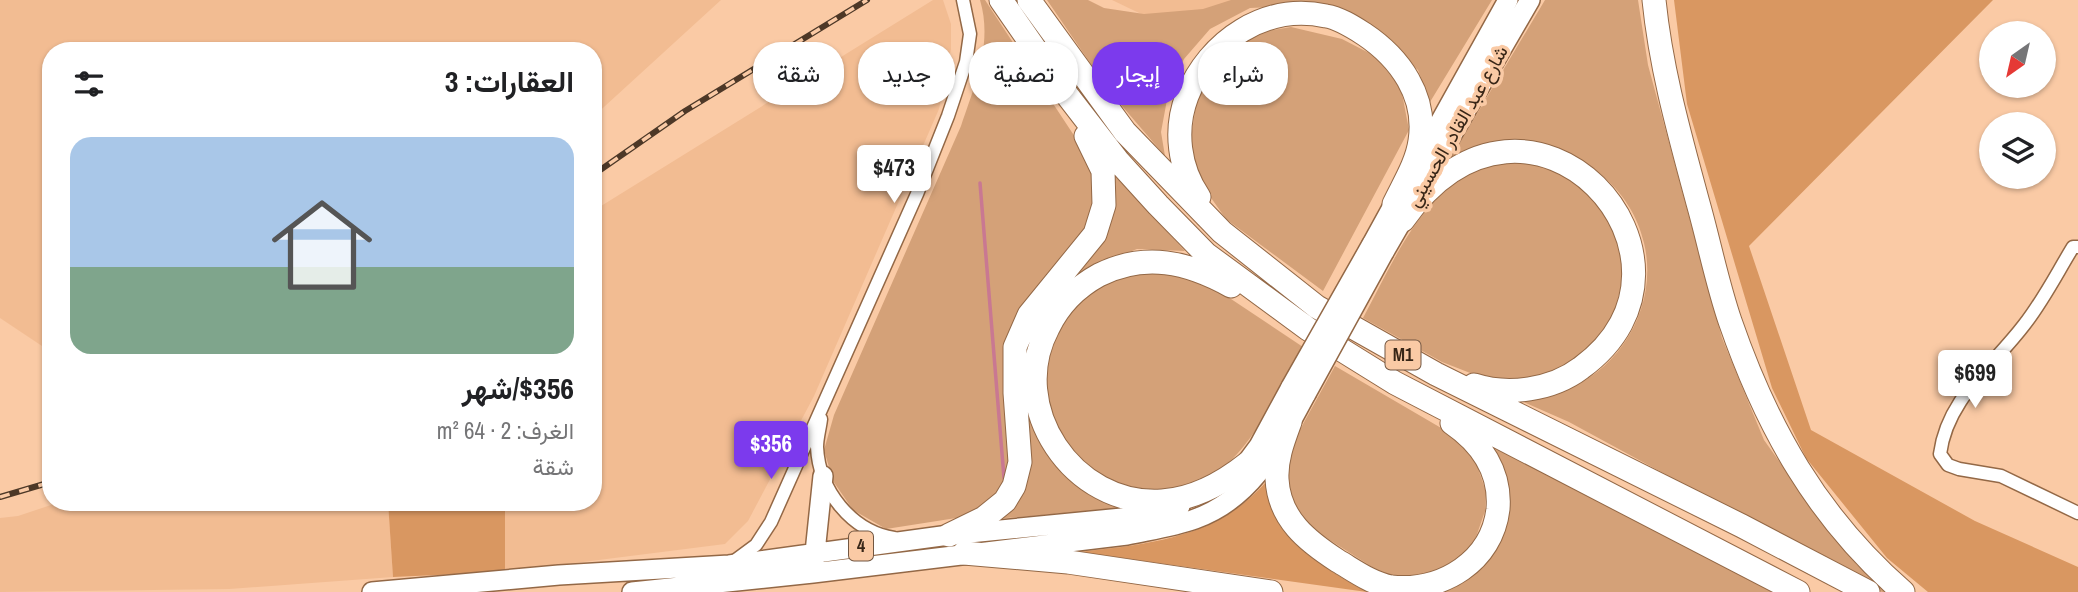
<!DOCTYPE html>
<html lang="ar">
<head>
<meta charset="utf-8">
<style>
	body { margin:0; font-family:"Archivo Narrow",Vazirmatn,sans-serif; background:#f2f2f2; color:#202124; direction:rtl; height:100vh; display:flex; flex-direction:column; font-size:26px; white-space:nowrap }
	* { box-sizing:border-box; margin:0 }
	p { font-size:23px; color:#757577 }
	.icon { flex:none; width:38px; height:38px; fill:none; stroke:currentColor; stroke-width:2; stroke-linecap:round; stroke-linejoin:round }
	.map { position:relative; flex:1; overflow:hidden; direction:ltr }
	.panel { position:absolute; left:42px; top:42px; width:560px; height:469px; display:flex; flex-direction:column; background:#fff; border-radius:28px; box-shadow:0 2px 5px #0004; direction:rtl }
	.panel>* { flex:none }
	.banner { position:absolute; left:623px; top:42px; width:665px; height:63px; direction:rtl; display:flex; gap:14px }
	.needle { width:46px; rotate:214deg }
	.fabs { position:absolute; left:1979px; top:21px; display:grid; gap:14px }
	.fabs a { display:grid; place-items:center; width:77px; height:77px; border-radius:50%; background:#fff; box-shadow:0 2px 5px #0004; font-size:35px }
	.price { position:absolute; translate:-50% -60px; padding:0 16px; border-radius:7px; background:#fff; color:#222; font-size:23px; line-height:46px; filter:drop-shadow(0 2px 4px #0008) }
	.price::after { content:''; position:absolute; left:50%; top:42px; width:21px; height:16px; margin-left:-10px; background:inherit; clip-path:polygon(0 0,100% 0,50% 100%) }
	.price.current { background:#7c3aed; color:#fff }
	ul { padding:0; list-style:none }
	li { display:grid; align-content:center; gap:14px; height:371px; padding:0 28px }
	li+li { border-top:2px solid #e0e0e0 }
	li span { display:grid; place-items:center; height:217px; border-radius:21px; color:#555 }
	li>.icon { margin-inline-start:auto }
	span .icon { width:126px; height:126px; fill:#fffc; stroke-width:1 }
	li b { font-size:30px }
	h2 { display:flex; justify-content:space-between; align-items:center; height:84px; padding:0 28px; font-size:30px }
	.tag { padding:0 24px; border-radius:28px; background:#fff; box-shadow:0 2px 5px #0004; font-size:24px; line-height:63px }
	.tag.current { background:#7c3aed; color:#fff }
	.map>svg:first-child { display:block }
	.built { fill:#f2bc92 }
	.green { fill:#d4a178 }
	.forest { fill:#d99761 }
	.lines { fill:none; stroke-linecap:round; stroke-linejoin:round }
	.stream { stroke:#c97892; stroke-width:3.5 }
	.minor-casing { stroke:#936846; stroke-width:15 }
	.primary-casing { stroke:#936846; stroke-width:22 }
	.motorway-casing { stroke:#936846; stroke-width:25 }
	.minor { stroke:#fff; stroke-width:12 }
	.primary { stroke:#fff; stroke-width:19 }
	.motorway { stroke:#fff; stroke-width:23 }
	.rail-casing { stroke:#4d3827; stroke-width:6 }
	.rail { stroke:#facaa5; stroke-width:3.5; stroke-dasharray:10; stroke-linecap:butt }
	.primary-bridge-casing { stroke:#936846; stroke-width:22; stroke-linecap:butt }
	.primary-bridge { stroke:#fff; stroke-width:19 }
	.labels { text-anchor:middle; stroke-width:7; stroke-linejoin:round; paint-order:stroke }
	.shield { fill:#facaa5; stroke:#725742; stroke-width:2 }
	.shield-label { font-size:18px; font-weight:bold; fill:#382617 }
	.street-label { font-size:19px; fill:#382617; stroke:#facaa5 }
</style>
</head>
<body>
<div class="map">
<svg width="2078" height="592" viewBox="0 0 2078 592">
	<rect width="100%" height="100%" fill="#facaa5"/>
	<!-- built -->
	<path class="built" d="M0,0H721L593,117V51H51V352L0,318Z
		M933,0H943L951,24V49L939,109L814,396L748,521L725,544L505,572V502H593V211Z
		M1112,0H1249L1160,23Z
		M60,502H388L393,577L229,589L0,592V518L18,516Z"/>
	<!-- green -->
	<path class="green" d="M980,0H985L1075,137L1096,178L1098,207L1084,233L1027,302L1008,419L1009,462L999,494L969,516L886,529L853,510L833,481L824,450L834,415L961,126C975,84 993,44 980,0Z
		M1047,0H1088L1104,8L1144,14L1203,9L1231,0H1492L1430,102L1418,70L1374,33L1322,5L1250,8L1210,29L1184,59L1169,89L1161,132L1165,156L1110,92Z
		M1545,0H1638L1648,65L1722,338L1764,440L1811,506L1857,565L1887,592H1882L1569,422L1519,400C1533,398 1548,396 1561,392C1621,371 1659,305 1644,243C1630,179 1560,132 1495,142C1480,145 1465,152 1450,159Z
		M1291,27L1342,39L1375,56L1401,88L1409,130L1323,291L1226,219L1197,178L1189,152L1197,97L1215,58L1242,35Z
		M1519,162L1545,166L1568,175L1606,208L1626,264L1612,324L1592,349L1564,368L1545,375L1520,380L1498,381L1478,376L1442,362L1363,318C1394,261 1423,185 1492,165C1500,163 1510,163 1519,162Z
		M1110,170L1185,251L1137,249L1103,262L1072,279L1029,406L1093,495L1122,508L995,519L1016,502L1029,477V446L1022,346L1111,211L1116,185Z
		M1146,271L1181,273L1213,287L1303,347C1282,384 1257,439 1225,466C1212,477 1194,484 1177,487C1094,504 1024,421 1054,342C1061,326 1070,309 1083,298C1102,282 1123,277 1146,271Z
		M1335,366L1448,432L1468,450L1476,462L1486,492L1485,511L1475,540L1467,553L1426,577L1396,578L1380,572L1317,532L1305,520L1292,502L1287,464L1292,444Z
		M1488,441L1772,592H1445L1475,573L1505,513L1508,484L1500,461Z"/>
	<!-- forest -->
	<path class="forest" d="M1674,0H1993L1749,246L1811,430L1975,521L2078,567V592H1928L1887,558L1806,458L1772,388L1687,104Z
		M1266,482C1269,492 1270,504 1274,514C1287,548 1337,575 1367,592L1079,552C1149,544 1217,538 1266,482Z
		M388,502H505V572L393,577Z"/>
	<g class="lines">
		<!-- stream -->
		<path class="stream" d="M980,183L1004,478"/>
		<!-- minor casing -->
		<g class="minor-casing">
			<path id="minor" d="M2078,247H2073C2057,273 2043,301 2024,325C1992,367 1947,399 1940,454L1948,465L1959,469L2001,476L2078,513
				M821,419C820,428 817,438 817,447C819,490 851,531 894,538
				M733,562L756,545L771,522L917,194L948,116L966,62L970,34L963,0"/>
		</g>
		<!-- primary casing -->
		<g class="primary-casing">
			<path id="primary" d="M1420,158L1508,0
				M1372,244L1400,193
				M1384,252L1530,0
				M1239,473L1259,446L1291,387
				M814,562L823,476
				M372,592L559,575L729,565L949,535L1122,518L1180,506
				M632,592L813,573L1127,535C1150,530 1173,527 1195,519C1254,498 1278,445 1306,394"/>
		</g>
		<!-- motorway casing -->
		<g class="motorway-casing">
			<path id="motorway" d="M1001,0L1067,95L1118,161L1158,205L1206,254L1308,329L1395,383L1798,592
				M1029,0L1125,132L1222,232L1317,307L1436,374L1742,526L1868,592
				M1654,0C1661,70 1680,136 1698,203C1709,242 1717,283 1730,321C1767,428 1817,517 1903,592
				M1199,197C1179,168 1174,130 1187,96C1209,41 1265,3 1326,16C1339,18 1353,27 1364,34C1400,58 1427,96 1420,141C1417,163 1403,185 1394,204
				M1403,220C1531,39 1729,261 1581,368C1552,390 1508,396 1474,385
				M1231,286C1188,262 1145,252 1099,275C1077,287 1059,305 1048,328C1006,407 1073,507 1162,501C1195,499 1223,483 1248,463
				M1290,422C1283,441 1276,459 1277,479C1279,519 1307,541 1338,561C1355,571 1371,583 1391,587C1443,592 1492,561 1498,509C1501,472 1481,443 1452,423
				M949,535L984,518L1005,501L1014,486L1020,462L1015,393V347L1029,315L1095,234L1104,205L1103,171L1086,136
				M964,553L1068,562L1271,592"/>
		</g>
		<!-- minor -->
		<use href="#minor" class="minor"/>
		<!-- primary -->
		<use href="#primary" class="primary"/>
		<!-- motorway -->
		<use href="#motorway" class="motorway"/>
		<!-- rail casing -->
		<g class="rail-casing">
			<path id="rail" d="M593,175L685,111L867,0
				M0,497L51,482"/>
		</g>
		<!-- rail -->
		<use href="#rail" class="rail"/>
		<!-- primary-bridge casing -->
		<g class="primary-bridge-casing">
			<path id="primary-bridge" d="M1291,387L1372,244
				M1306,394L1384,252"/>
		</g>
		<!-- primary-bridge -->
		<use href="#primary-bridge" class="primary-bridge"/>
	</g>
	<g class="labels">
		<!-- shield labels -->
		<g class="shield">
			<rect x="1385.5" y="340.5" width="35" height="29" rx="5"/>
			<rect x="849" y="531.5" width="24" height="29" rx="5"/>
		</g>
		<g class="shield-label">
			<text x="1403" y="361">M1</text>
			<text x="861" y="552">4</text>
		</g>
		<!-- street labels -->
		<g class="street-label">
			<text transform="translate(1457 126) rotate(-60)" y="7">شارع عبد القادر الحسيني</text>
		</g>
	</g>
</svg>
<div class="fabs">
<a><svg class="needle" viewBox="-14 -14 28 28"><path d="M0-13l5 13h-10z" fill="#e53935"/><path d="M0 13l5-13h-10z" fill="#757577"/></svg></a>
<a><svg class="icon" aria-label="layers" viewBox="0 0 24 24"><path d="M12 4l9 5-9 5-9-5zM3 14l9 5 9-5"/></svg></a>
</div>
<b class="price" style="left:894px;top:205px">$473</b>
<b class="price" style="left:1975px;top:410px">$699</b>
<b class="price current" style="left:771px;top:481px">$356</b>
<div class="banner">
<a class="tag">شراء</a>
<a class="tag current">إيجار</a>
<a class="tag">تصفية</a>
<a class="tag">جديد</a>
<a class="tag">شقة</a>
</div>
<section class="panel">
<h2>العقارات: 3<svg class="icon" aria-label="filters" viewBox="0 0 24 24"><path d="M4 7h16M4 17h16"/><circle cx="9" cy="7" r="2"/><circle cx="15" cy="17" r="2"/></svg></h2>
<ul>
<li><span style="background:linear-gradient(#a9c7e8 60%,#7fa58c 0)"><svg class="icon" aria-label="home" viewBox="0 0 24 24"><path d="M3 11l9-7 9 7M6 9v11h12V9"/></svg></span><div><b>$356/شهر</b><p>الغرف: 2 · 64 m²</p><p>شقة</p></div></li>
</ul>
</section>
</div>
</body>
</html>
